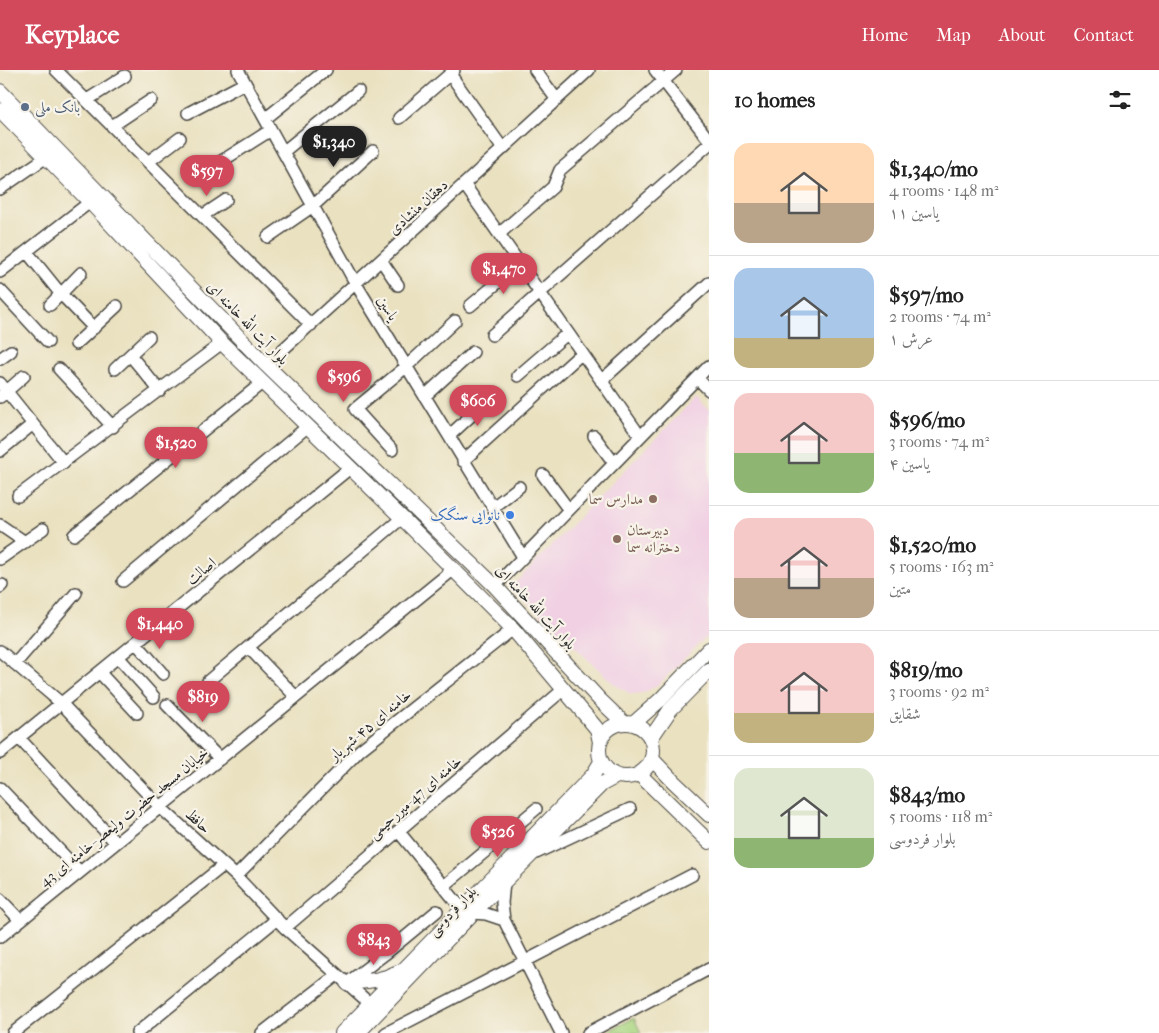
<!DOCTYPE html>
<html lang="en">
<head>
<meta charset="utf-8">
<style>
	body { margin:0; font-family:"IM FELL French Canon",Amiri,serif; background:#f2f2f2; color:#222; height:100vh; display:flex; flex-direction:column; font-size:19px; white-space:nowrap }
	* { box-sizing:border-box; margin:0 }
	p { font-size:16px; color:#767676 }
	.icon { flex:none; width:28px; height:28px; fill:none; stroke:currentColor; stroke-width:2; stroke-linecap:round; stroke-linejoin:round }
	.map { position:relative; flex:1; overflow:hidden }
	.drawer { display:flex; flex-direction:column; background:#fff; width:450px }
	.drawer>* { flex:none }
	.price { position:absolute; translate:-50% -42px; padding:0 11px; border-radius:18px; background:#d1495b; color:#fff; font-size:16px; line-height:32px; filter:drop-shadow(0 1px 2px #0008) }
	.price::after { content:''; position:absolute; left:50%; top:30px; width:15px; height:11px; margin-left:-8px; background:inherit; clip-path:polygon(0 0,100% 0,50% 100%) }
	.price.active { background:#222; color:#fff }
	ul { padding:0; list-style:none }
	li { display:flex; align-items:center; gap:15px; height:125px; padding:0 25px }
	li+li { border-top:1px solid #e0e0e0 }
	li span { display:grid; place-items:center; flex:none; width:140px; height:100px; border-radius:15px; color:#555 }
	li>.icon { margin-inline-start:auto }
	span .icon { width:60px; height:60px; fill:#fffc; stroke-width:1 }
	li b { font-size:21px }
	h2 { display:flex; justify-content:space-between; align-items:center; height:60px; padding:0 25px; font-size:21px }
	header { display:flex; align-items:center; gap:30px; box-sizing:border-box; height:70px; padding:0 25px; background:#d1495b; color:#fff }
	header strong { font-size:24px }
	nav { display:flex; gap:28px; margin-inline-start:auto; font-size:18px }
	main { display:flex; flex:1; min-height:0 }
	.map>svg:first-child { display:block }
	.built { fill:#f1d0e4 }
	.green { fill:#abd682; stroke:#6b8056 }
	.lines { fill:none; stroke-linecap:round; stroke-linejoin:round }
	.minor-casing { stroke:#484641; stroke-width:14 }
	.major-casing { stroke:#484641; stroke-width:16 }
	.minor { stroke:#fff; stroke-width:11 }
	.major { stroke:#fff; stroke-width:14 }
	.service-dot { fill:#5c6f8a; stroke:#f7f3e8; stroke-width:2 }
	.education-dot { fill:#8d6e63; stroke:#f7f3e8; stroke-width:2 }
	.shop-dot { fill:#3f7fe0; stroke:#f7f3e8; stroke-width:2 }
	.labels { text-anchor:middle; stroke-width:4.5; stroke-linejoin:round; paint-order:stroke }
	.service-label { font-size:15px; fill:#4e5e75; stroke:#f7f3e8; text-anchor:start }
	.street-label { font-size:15px; fill:#2b2b2b; stroke:#f7f3e8 }
	.education-label { font-size:15px; fill:#785e54; stroke:#f7f3e8; text-anchor:end }
	.shop-label { font-size:15px; fill:#366cbe; stroke:#f7f3e8; text-anchor:end }
</style>
</head>
<body>
<header>
<strong>Keyplace</strong>
<nav><a>Home</a><a>Map</a><a>About</a><a>Contact</a></nav>
</header>
<main>
<div class="map">
<svg width="709" height="963" viewBox="0 0 709 963">
	<rect width="100%" height="100%" fill="#f7f3e8"/>
	<filter id="ink" filterUnits="userSpaceOnUse"><feTurbulence type="fractalNoise" baseFrequency=".02" numOctaves="2"/><feDisplacementMap in="SourceGraphic" scale="10" xChannelSelector="R" yChannelSelector="G"/><feConvolveMatrix kernelMatrix="1 2 1 2 8 2 1 2 1" color-interpolation-filters="sRGB"/></filter>
	<filter id="wash" filterUnits="userSpaceOnUse"><feTurbulence type="fractalNoise" baseFrequency=".0096" numOctaves="4" result="noise"/><feDisplacementMap in="SourceGraphic" scale="20" xChannelSelector="R" yChannelSelector="G"/><feGaussianBlur stdDeviation="1.12" result="paint"/><feColorMatrix in="noise" values="0 0 0 0 0 0 0 0 0 0 0 0 0 0 0 0 0 1.4 0 .05"/><feComposite in="paint" operator="in"/></filter>
	<g filter="url(#wash)">
		<rect width="100%" height="100%" fill="#eae1c0"/>
		<!-- built -->
		<path class="built" d="M696,327L709,340V564L658,615L643,623L631,624L615,615L511,517Z"/>
		<!-- green -->
		<path class="green" d="M634,948L641,963H605Z"/>
	</g>
	<g filter="url(#ink)">
		<g class="lines">
			<!-- minor casing -->
			<g class="minor-casing">
				<path id="minor" d="M56,0L311,255
					M238,0L356,214L523,487
					M454,0L450,4L503,79
					M535,0L557,30
					M655,0L709,70
					M87,30L125,6
					M188,43L245,13
					M399,48L450,4
					M265,49L326,0
					M112,56L151,30
					M283,82L358,21
					M148,92L180,68
					M201,104L271,60
					M464,114L640,366
					M0,119L45,88
					M202,146L226,130
					M499,164L553,117L560,100L676,0
					M268,167L313,136L373,81
					M27,182L60,223L94,258
					M381,190L398,215
					M0,202L90,132
					M0,220L48,272
					M50,235L81,203
					M470,236L520,194
					M492,265L709,74
					M76,274L117,236
					M130,285L160,321
					M0,289L11,281
					M266,295L589,0
					M59,299L113,357
					M115,299L149,267
					M518,306L568,263
					M698,309L709,320
					M601,311L709,213
					M0,313L64,393
					M425,326L473,282
					M0,327L24,306
					M449,366L489,329
					M594,366L614,393
					M392,380L355,339L407,296L455,251
					M0,381L33,354
					M463,391L582,283
					M543,405L569,440
					M18,426L222,273
					M493,437L519,417
					M0,455L25,472
					M74,465L262,313
					M0,489L43,459
					M123,511L307,357
					M495,516L709,296
					M0,517L2,515
					M136,573L163,604
					M249,578L296,627
					M0,581L61,633L160,737L236,806L285,858L377,940
					M119,588L154,627
					M15,594L76,523
					M100,603L137,643
					M208,611L402,448
					M167,635L220,689
					M19,668L116,773
					M0,683L350,398
					M0,718L80,802
					M399,762L462,839
					M534,784L630,739
					M236,806L360,680L513,559
					M504,812L502,833L504,850L561,963
					M444,816L536,739
					M0,829L20,850
					M473,843L486,844L504,850
					M285,858L564,619
					M0,867L454,499
					M347,913L385,884L437,841
					M13,963L224,795
					M137,963L277,849
					M262,963L337,905
					M386,963L692,805
					M588,963L709,899"/>
			</g>
			<!-- major casing -->
			<g class="major-casing">
				<path id="major" d="M0,21L266,295L495,516L599,629L624,653
					M0,40L90,132L222,273L402,448L513,559L597,659L600,672
					M599 680a27 27 0 1 1 54 0a27 27 0 1 1-54 0Z
					M633,654L660,630L709,579
					M651,668L670,640L709,600
					M652,689L674,712L709,745
					M639,704L709,772
					M347,913C365,911 382,911 398,902
					M342,963L593,705L601,692
					M358,963L473,843L602,714L617,706"/>
			</g>
			<!-- minor -->
			<use href="#minor" class="minor"/>
			<!-- major -->
			<use href="#major" class="major"/>
		</g>
	</g>
	<!-- markers -->
	<circle class="service-dot" cx="25" cy="37" r="5"/>
	<g class="education-dot">
		<circle cx="653" cy="429" r="5"/>
		<circle cx="617" cy="469" r="5"/>
	</g>
	<circle class="shop-dot" cx="510" cy="445" r="5"/>
	<g class="labels">
		<!-- service labels -->
		<g class="service-label">
			<text x="35" y="42">بانک ملی</text>
		</g>
		<!-- street labels -->
		<g class="street-label">
			<text transform="translate(418 137) rotate(-42)" y="5">دهقان منشادی</text>
			<text transform="translate(388 238) rotate(58)" y="5">یاسین</text>
			<text transform="translate(248 253) rotate(46)" y="5">بلوار آیت الله خامنه ای</text>
			<text transform="translate(201 501) rotate(-39)" y="5">اصالت</text>
			<text transform="translate(536 537) rotate(47)" y="5">بلوار آیت الله خامنه ای</text>
			<text transform="translate(370 655) rotate(-40)" y="5">خامنه ای ۴۵-شهریار</text>
			<text transform="translate(415 727) rotate(-41)" y="5">خامنه ای 47-میررحیمی</text>
			<text transform="translate(124 747) rotate(-39)" y="5">خیابان مسجد حضرت ولیعصر-خامنه ای 43</text>
			<text transform="translate(198 751) rotate(42)" y="5">حافظ</text>
			<text transform="translate(452 841) rotate(-46)" y="5">بلوار فردوسی</text>
		</g>
		<!-- education labels -->
		<g class="education-label">
			<text x="643" y="434">مدارس سما</text>
			<text x="627" y="465" text-anchor="start">دبیرستان<tspan x="627" dy="17">دخترانه سما</tspan></text>
		</g>
		<!-- shop labels -->
		<g class="shop-label">
			<text x="500" y="450">نانوایی سنگک</text>
		</g>
	</g>
</svg>
<b class="price active" style="left:334px;top:98px">$1,340</b>
<b class="price" style="left:207px;top:127px">$597</b>
<b class="price" style="left:504px;top:225px">$1,470</b>
<b class="price" style="left:344px;top:333px">$596</b>
<b class="price" style="left:478px;top:357px">$606</b>
<b class="price" style="left:176px;top:399px">$1,520</b>
<b class="price" style="left:160px;top:580px">$1,440</b>
<b class="price" style="left:203px;top:653px">$819</b>
<b class="price" style="left:498px;top:788px">$526</b>
<b class="price" style="left:374px;top:896px">$843</b>
</div>
<section class="drawer">
<h2>10 homes<svg class="icon" aria-label="filters" viewBox="0 0 24 24"><path d="M4 7h16M4 17h16"/><circle cx="9" cy="7" r="2"/><circle cx="15" cy="17" r="2"/></svg></h2>
<ul>
<li><span style="background:linear-gradient(#ffd9b3 60%,#b9a48a 0)"><svg class="icon" aria-label="home" viewBox="0 0 24 24"><path d="M3 11l9-7 9 7M6 9v11h12V9"/></svg></span><div><b>$1,340/mo</b><p>4 rooms · 148 m²</p><p>یاسین ۱۱</p></div></li>
<li><span style="background:linear-gradient(#a9c7e8 70%,#c2b280 0)"><svg class="icon" aria-label="home" viewBox="0 0 24 24"><path d="M3 11l9-7 9 7M6 9v11h12V9"/></svg></span><div><b>$597/mo</b><p>2 rooms · 74 m²</p><p>عرش ۱</p></div></li>
<li><span style="background:linear-gradient(#f6c9c9 60%,#8fb573 0)"><svg class="icon" aria-label="home" viewBox="0 0 24 24"><path d="M3 11l9-7 9 7M6 9v11h12V9"/></svg></span><div><b>$596/mo</b><p>3 rooms · 74 m²</p><p>یاسین ۴</p></div></li>
<li><span style="background:linear-gradient(#f6c9c9 60%,#b9a48a 0)"><svg class="icon" aria-label="home" viewBox="0 0 24 24"><path d="M3 11l9-7 9 7M6 9v11h12V9"/></svg></span><div><b>$1,520/mo</b><p>5 rooms · 163 m²</p><p>متین</p></div></li>
<li><span style="background:linear-gradient(#f6c9c9 70%,#c2b280 0)"><svg class="icon" aria-label="home" viewBox="0 0 24 24"><path d="M3 11l9-7 9 7M6 9v11h12V9"/></svg></span><div><b>$819/mo</b><p>3 rooms · 92 m²</p><p>شقایق</p></div></li>
<li><span style="background:linear-gradient(#dfe7d0 70%,#8fb573 0)"><svg class="icon" aria-label="home" viewBox="0 0 24 24"><path d="M3 11l9-7 9 7M6 9v11h12V9"/></svg></span><div><b>$843/mo</b><p>5 rooms · 118 m²</p><p>بلوار فردوسی</p></div></li>
</ul>
</section>
</main>
</body>
</html>
